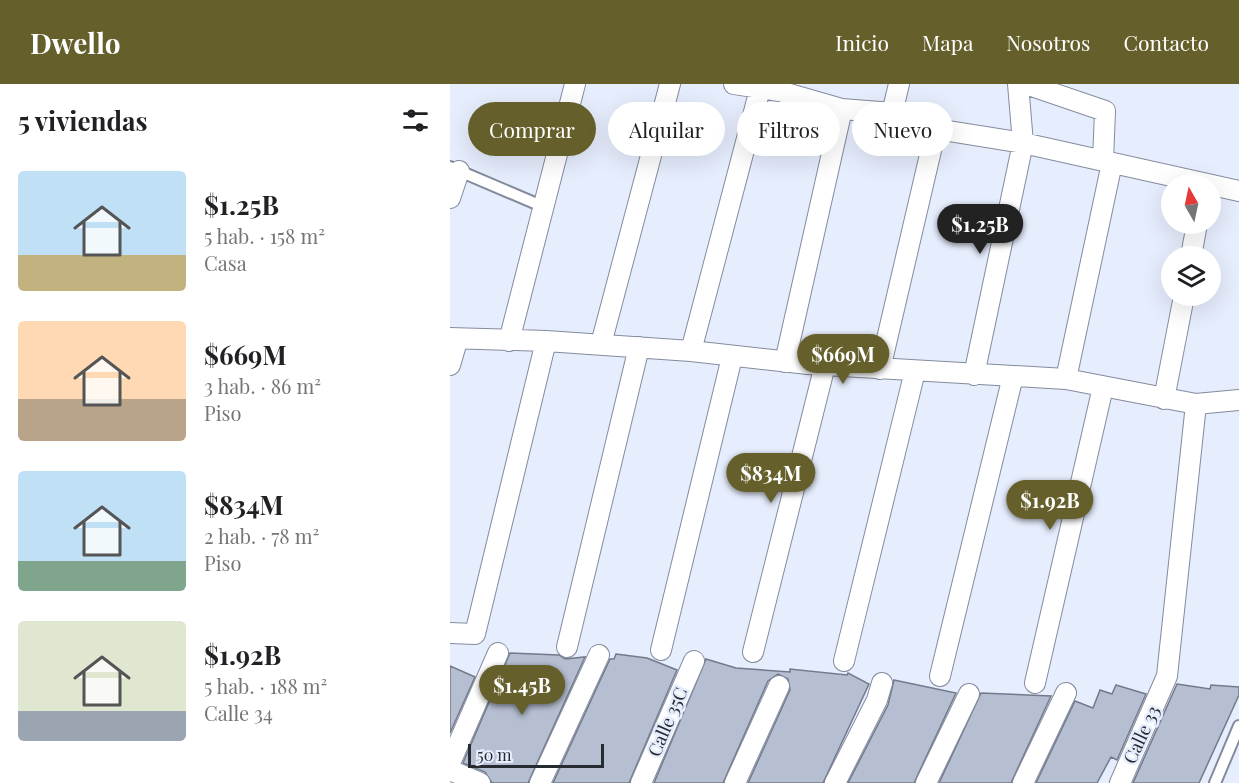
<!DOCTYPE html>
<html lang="es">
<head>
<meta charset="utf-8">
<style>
	body { margin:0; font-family:"Playfair Display",serif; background:#f6f6f6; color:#202124; height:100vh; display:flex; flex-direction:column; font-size:22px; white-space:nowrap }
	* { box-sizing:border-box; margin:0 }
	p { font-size:20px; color:#757577 }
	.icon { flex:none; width:33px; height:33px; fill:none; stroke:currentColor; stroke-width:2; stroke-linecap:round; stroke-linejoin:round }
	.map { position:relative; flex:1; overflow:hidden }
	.sheet { display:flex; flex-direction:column; background:#fff; width:450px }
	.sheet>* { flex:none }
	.banner { position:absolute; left:18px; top:18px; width:570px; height:54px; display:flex; gap:12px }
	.needle { width:39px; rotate:351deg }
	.fabs { position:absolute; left:711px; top:90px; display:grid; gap:12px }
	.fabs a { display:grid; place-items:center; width:60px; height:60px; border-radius:50%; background:#fff; box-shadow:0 6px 24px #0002; font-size:30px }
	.scale { position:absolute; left:18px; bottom:15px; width:136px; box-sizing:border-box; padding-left:6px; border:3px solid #262a31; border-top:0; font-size:16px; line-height:21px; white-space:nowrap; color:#262a31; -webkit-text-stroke:4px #e6edfd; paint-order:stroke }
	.price { position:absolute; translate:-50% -51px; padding:0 14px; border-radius:21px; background:#655f2b; color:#fff; font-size:20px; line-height:39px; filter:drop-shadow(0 2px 3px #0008) }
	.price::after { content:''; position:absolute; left:50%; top:36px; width:18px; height:14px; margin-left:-9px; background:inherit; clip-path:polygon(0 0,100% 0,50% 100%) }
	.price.current { background:#222; color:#fff }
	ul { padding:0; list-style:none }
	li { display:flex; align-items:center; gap:18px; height:150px; padding:0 18px }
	li span { display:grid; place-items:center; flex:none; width:168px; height:120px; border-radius:6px; color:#555 }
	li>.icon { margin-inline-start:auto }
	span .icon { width:72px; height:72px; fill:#fffc; stroke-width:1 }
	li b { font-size:26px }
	h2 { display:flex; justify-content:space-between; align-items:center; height:72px; padding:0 18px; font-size:26px }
	.chip { padding:0 21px; border-radius:27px; background:#fff; box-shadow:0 6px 24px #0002; font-size:21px; line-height:54px }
	.chip.current { background:#655f2b; color:#fff }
	header { display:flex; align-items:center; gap:36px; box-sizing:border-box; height:84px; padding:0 30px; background:#655f2b; color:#fff }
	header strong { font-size:28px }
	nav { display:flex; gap:33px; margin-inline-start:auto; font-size:21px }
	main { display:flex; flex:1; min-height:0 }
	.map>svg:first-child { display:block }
	.building { fill:#b6bed2; stroke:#737a8c; stroke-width:1.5 }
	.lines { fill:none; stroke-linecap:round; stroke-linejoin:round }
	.service-casing { stroke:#838b9d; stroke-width:14 }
	.minor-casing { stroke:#838b9d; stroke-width:22 }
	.service { stroke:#fff; stroke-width:10 }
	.minor { stroke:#fff; stroke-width:20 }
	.labels { text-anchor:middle; stroke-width:5; stroke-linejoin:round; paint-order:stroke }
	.street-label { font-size:18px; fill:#262a31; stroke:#e6edfd }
</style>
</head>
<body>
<header>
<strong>Dwello</strong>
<nav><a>Inicio</a><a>Mapa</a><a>Nosotros</a><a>Contacto</a></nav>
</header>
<main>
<section class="sheet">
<h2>5 viviendas<svg class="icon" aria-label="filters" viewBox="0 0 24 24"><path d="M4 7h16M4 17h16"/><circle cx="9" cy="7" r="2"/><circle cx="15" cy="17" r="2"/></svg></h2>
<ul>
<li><span style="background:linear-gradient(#bfe0f5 70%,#c2b280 0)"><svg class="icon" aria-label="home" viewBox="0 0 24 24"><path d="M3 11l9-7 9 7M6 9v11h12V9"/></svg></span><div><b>$1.25B</b><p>5 hab. · 158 m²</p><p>Casa</p></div></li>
<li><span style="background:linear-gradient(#ffd9b3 65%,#b9a48a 0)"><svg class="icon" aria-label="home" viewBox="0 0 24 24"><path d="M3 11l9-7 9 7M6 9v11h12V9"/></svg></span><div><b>$669M</b><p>3 hab. · 86 m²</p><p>Piso</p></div></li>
<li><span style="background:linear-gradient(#bfe0f5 75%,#7fa58c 0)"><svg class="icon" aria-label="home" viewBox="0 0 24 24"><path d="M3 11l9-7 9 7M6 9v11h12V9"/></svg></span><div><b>$834M</b><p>2 hab. · 78 m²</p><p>Piso</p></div></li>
<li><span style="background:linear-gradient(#dfe7d0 75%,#9aa5b1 0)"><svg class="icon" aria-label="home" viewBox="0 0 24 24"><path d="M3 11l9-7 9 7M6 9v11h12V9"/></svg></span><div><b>$1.92B</b><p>5 hab. · 188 m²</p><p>Calle 34</p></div></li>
</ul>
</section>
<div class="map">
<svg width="789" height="699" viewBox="0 0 789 699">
	<rect width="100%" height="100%" fill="#e6edfd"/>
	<!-- building -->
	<path class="building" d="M60,569L109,571L115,575L135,573L78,699H42L35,688L13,679Z
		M166,570L197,574L227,586L179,699H103L160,575H164Z
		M256,575L286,584L340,588V585L397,591L398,589L419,600L373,699H298L340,606L338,595L328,590L318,597L273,699H204Z
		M0,582L25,593L0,649Z
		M444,596L506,609L464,699H398L438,621Z
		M727,600L760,605L761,601L789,603V611L749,699H683Z
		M666,601L696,610L667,676L661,673L647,699H586L625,617L643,624L650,606L662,610Z
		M531,609L601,612L561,699H489Z"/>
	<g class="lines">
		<!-- service casing -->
		<g class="service-casing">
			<path id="service" d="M0,83L94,123
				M765,699L789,642"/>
		</g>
		<!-- minor casing -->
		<g class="minor-casing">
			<path id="minor" d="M284,0L329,7L392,25L442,29L486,45L573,59L789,107
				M576,0L655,27L653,77
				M442,29L449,0
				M0,114L9,87
				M741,172L747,140
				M0,254L96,257L241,267L358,280L616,295L746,320L789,316
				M59,257L125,0
				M151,260L220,0
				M241,267L310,5
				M335,278L392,25
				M0,281L7,257
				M430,285L486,45
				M524,291L573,59L568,0
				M616,295L662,79
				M714,315L734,212
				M0,549L25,550L96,257
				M117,563L189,263
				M211,566L282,273
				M303,568L375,281
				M394,577L465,287
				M490,592L563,292
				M585,599L653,303
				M0,679L48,569
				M0,686L30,699
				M90,699L149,571
				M191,699L244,577
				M285,699L329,602
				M385,699L427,616L432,599
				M476,699L519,610
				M573,699L616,609
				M670,699L717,592L746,320"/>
		</g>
		<!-- service -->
		<use href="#service" class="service"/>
		<!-- minor -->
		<use href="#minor" class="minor"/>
	</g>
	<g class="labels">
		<!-- street labels -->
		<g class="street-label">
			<text transform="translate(218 638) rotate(-67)" y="6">Calle 35C</text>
			<text transform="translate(692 651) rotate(-65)" y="6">Calle 33</text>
		</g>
	</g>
</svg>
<div class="fabs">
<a><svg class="needle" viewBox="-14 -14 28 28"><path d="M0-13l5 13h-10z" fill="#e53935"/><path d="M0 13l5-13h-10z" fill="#757577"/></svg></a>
<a><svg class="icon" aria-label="layers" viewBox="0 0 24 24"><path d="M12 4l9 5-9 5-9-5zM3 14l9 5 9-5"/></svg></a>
</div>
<div class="scale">50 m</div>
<b class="price current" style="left:530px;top:171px">$1.25B</b>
<b class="price" style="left:393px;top:301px">$669M</b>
<b class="price" style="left:321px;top:420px">$834M</b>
<b class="price" style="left:600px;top:447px">$1.92B</b>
<b class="price" style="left:72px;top:632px">$1.45B</b>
<div class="banner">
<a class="chip current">Comprar</a>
<a class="chip">Alquilar</a>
<a class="chip">Filtros</a>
<a class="chip">Nuevo</a>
</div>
</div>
</main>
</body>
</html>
